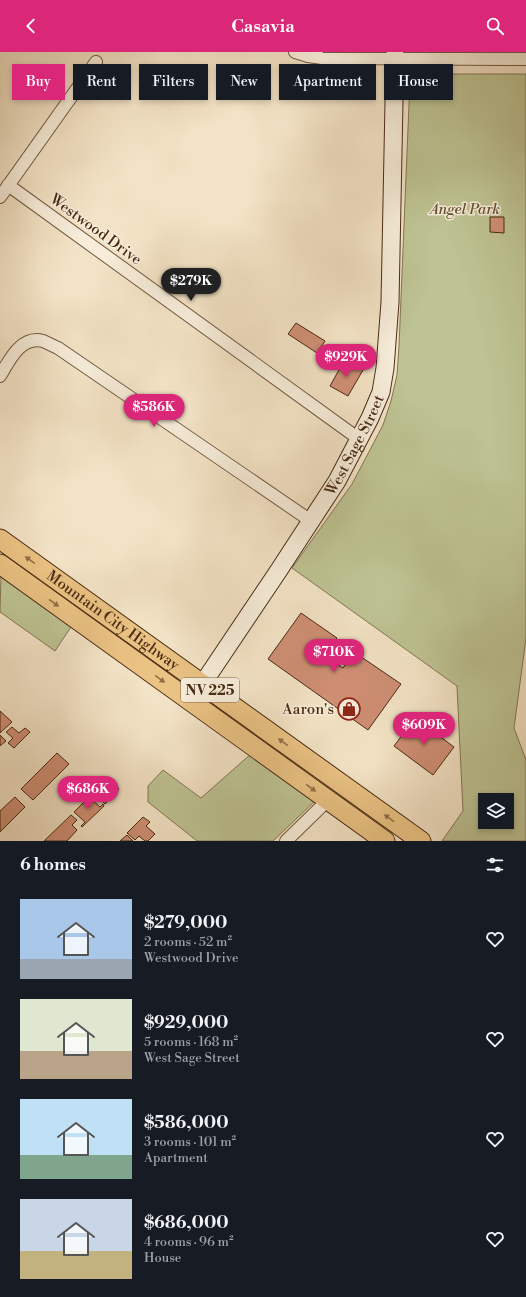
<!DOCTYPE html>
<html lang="en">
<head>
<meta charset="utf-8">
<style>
	body { margin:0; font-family:"Libre Bodoni",serif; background:#20242c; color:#f1f3f6; height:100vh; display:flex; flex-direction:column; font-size:15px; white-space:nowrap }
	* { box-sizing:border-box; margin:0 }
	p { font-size:13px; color:#9ea1a6 }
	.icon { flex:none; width:22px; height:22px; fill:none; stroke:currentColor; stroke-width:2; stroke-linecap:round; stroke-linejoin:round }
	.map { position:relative; height:789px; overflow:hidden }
	.side { display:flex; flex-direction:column; background:#171b24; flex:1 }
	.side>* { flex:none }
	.hud { position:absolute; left:12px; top:12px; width:502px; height:36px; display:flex; gap:8px }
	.tools { position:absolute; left:478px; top:741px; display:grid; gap:8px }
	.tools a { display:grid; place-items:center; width:36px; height:36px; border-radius:0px; background:#171b24; box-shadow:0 2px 6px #0003; font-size:20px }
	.price { position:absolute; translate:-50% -34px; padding:0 9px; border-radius:14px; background:#db2777; color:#fff; font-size:13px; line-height:26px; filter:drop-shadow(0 1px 2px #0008) }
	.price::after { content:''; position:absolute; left:50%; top:24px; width:12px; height:9px; margin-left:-6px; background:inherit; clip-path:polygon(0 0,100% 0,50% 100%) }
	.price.active { background:#222; color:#fff }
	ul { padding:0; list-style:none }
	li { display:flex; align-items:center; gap:12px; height:100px; padding:0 20px }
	li span { display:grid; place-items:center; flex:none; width:112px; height:80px; border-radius:0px; color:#555 }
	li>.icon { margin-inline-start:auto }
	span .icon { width:48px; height:48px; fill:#fffc; stroke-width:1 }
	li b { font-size:17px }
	h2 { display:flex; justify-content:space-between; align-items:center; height:48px; padding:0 20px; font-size:17px }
	.tag { padding:0 14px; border-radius:0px; background:#171b24; box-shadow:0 2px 6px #0003; font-size:14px; line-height:36px }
	.tag.active { background:#db2777; color:#fff }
	header { display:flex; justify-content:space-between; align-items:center; height:52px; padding:0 20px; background:#db2777; color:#fff; font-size:18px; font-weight:600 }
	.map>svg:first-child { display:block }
	.green { fill:#bec393; stroke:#837653; fill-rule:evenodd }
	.building { fill:#cf8f74; stroke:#482a13 }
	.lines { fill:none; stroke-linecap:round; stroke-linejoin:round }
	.street-casing { stroke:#735840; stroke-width:14 }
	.secondary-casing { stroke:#482a13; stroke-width:19 }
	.primary-casing { stroke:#482a13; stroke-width:21 }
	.street { stroke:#f7edda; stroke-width:12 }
	.secondary { stroke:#f7edda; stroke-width:17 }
	.primary { stroke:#eac283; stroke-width:19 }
	.oneway { fill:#916e45 }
	.labels { text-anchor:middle; stroke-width:3; stroke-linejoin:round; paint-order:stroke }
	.shield { fill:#f7edda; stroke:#7c644f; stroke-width:1 }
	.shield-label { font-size:14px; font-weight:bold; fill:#482a13 }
	.park-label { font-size:15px; font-style:italic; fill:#665033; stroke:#f7edda }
	.street-label { font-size:15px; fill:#482a13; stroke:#f7edda }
	.poi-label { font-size:15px; fill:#482a13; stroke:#f7edda; text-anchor:end }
</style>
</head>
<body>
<header><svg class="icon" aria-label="back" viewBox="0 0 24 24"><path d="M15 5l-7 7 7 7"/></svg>Casavia<svg class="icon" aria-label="search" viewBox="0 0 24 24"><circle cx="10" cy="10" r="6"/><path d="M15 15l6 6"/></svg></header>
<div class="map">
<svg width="526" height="789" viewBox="0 0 526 789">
	<rect width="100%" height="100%" fill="#f3e3c6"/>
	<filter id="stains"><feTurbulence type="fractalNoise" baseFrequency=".005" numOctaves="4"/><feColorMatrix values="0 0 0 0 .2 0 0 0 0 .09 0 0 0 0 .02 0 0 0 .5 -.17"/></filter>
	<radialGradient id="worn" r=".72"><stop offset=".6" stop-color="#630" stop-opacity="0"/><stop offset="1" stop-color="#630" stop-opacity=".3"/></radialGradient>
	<!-- green -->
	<path class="green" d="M417,22H526V586L514,676L526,708V789H442L463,759L457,634L292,516L352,432L383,373L391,349L397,323L399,294L410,29ZM485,748H507V770H485Z
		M1,522L71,575L55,599L0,560Z
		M252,701L314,750L273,789H197L148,750V734L163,718L201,746Z"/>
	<!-- building -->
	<path class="building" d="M490,165H504V181L490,180Z
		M296,271L325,289L317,301L288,282Z
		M345,307L363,318L348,344L330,334Z
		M301,561L337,586L324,604L343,616L354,600L401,632L368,678L268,607Z
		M0,659L12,670L0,681Z
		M415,666L454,695L433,723L394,694Z
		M12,675L19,681L25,676L30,680L14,696L8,691L13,686L6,680Z
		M0,683L6,689L0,694Z
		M57,701L69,712L33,748L21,737Z
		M107,725L119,737L105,752L92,739Z
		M15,745L25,755L0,780V759Z
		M89,745L100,755L103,752L104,754L82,775L81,774L85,770L74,760Z
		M71,763L77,768L72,773L77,778L67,789H44Z
		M143,765L150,770L146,774L155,782L148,789H145L139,784L135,788L127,781Z
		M127,783L133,789H120Z"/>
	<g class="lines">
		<!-- street casing -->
		<g class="street-casing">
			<path id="street" d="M295,0L308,4L322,6L526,7
				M8,133L359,387
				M0,145L96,10
				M0,324C9,309 21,283 43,289C48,291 53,294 58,296L311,469
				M286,789L328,748"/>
		</g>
		<!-- secondary casing -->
		<g class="secondary-casing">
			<g id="secondary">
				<path id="s1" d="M191,649L279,518L337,429L370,366L381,340L385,316L390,250L395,0"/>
			</g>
		</g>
		<!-- primary casing -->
		<g class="primary-casing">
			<g id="primary">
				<path id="s2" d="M0,487L421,789"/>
				<path d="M0,512L385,789"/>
			</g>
		</g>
		<!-- street -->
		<use href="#street" class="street"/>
		<!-- secondary -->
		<use href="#secondary" class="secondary"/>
		<!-- primary -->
		<use href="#primary" class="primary"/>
	</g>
	<!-- one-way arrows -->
	<defs><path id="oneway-solid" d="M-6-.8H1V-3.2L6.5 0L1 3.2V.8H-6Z"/></defs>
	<g class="oneway">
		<use href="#oneway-solid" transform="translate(30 508) rotate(-144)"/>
		<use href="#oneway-solid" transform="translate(54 551) rotate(36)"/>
		<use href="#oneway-solid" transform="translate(160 627) rotate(36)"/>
		<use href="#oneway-solid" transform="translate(283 690) rotate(-144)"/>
		<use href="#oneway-solid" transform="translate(311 736) rotate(36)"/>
		<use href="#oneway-solid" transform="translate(389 766) rotate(-144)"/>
	</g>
	<!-- icons -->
	<defs>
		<g id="shop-ring" transform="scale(1.15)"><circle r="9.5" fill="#f7edda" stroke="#8f2418" stroke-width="1.5"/><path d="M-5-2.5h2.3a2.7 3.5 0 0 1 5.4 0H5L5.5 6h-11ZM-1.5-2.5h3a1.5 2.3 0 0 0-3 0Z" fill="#8f2418"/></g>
	</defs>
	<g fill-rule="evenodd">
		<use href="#shop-ring" x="349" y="657"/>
	</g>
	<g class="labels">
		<!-- shield labels -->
		<rect class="shield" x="181" y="626" width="58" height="24" rx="3"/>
		<g class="shield-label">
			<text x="210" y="643">NV 225</text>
		</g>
		<!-- park labels -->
		<g class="park-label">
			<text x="465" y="162">Angel Park</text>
		</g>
		<!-- street labels -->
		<g class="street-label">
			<text transform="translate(96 177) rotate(36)" y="5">Westwood Drive</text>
			<text dy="5" stroke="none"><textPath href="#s1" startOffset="304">West Sage Street</textPath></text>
			<text dy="5" stroke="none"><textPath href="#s2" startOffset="139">Mountain City Highway</textPath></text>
		</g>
		<!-- poi labels -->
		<g class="poi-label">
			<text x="334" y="662">Aaron's</text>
		</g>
	</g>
	<rect width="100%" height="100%" filter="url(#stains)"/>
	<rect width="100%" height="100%" fill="url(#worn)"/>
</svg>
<div class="tools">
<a><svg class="icon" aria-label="layers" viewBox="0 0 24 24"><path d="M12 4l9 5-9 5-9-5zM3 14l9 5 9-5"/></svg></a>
</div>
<b class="price active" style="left:191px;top:250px">$279K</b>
<b class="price" style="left:346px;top:326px">$929K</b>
<b class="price" style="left:154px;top:376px">$586K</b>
<b class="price" style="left:334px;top:621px">$710K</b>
<b class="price" style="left:424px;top:694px">$609K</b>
<b class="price" style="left:88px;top:758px">$686K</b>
<div class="hud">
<a class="tag active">Buy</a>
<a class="tag">Rent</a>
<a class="tag">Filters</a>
<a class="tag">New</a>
<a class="tag">Apartment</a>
<a class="tag">House</a>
</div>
</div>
<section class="side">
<h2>6 homes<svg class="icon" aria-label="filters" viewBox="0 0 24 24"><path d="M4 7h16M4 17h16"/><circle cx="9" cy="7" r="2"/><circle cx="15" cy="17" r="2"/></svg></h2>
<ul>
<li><span style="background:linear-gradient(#a9c7e8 75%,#9aa5b1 0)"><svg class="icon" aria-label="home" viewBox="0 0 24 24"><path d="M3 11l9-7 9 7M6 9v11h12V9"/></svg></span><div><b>$279,000</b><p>2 rooms · 52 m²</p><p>Westwood Drive</p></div><svg class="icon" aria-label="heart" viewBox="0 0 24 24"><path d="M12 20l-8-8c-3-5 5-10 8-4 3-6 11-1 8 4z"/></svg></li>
<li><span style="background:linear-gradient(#dfe7d0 65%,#b9a48a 0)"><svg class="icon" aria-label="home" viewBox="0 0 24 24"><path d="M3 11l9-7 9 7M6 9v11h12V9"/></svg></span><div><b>$929,000</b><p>5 rooms · 168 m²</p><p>West Sage Street</p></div><svg class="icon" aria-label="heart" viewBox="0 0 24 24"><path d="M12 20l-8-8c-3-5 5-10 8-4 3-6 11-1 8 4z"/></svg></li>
<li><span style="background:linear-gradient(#bfe0f5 70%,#7fa58c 0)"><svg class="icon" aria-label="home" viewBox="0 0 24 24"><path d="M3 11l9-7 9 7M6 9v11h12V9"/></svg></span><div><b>$586,000</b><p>3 rooms · 101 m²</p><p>Apartment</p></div><svg class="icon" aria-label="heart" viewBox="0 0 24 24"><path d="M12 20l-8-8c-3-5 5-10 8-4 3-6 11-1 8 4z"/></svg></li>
<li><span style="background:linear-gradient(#c9d6e8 65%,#c2b280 0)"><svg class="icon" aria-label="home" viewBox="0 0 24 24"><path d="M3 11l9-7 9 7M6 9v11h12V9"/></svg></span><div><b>$686,000</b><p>4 rooms · 96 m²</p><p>House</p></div><svg class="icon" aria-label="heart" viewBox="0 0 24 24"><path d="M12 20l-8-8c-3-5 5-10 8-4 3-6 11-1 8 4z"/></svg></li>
</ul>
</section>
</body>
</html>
